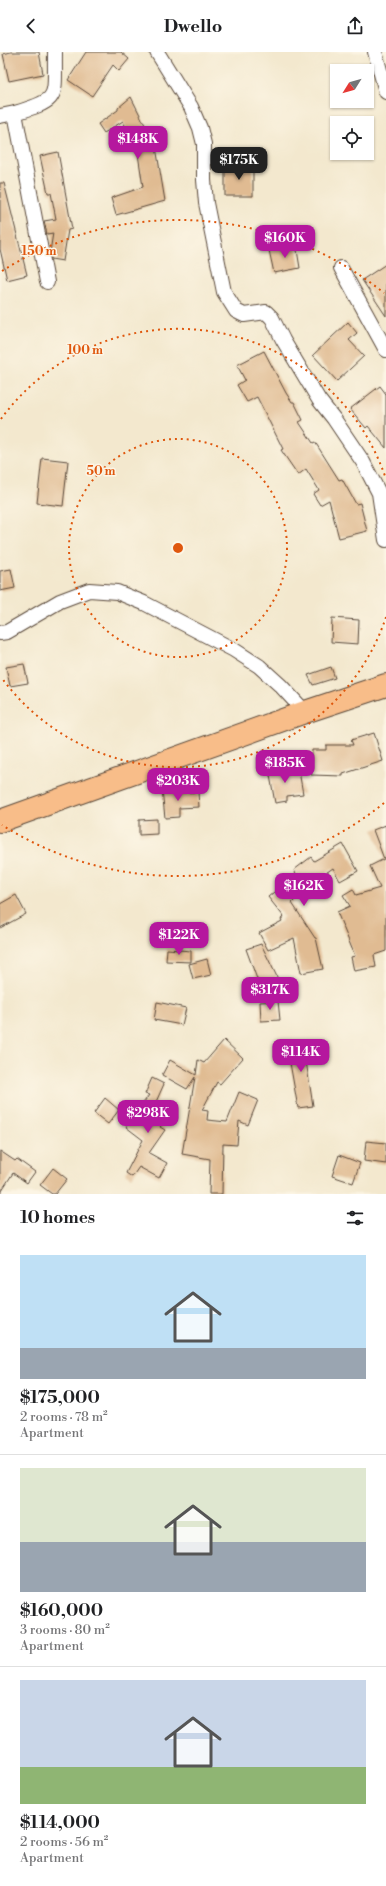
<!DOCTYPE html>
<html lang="en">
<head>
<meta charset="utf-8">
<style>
	body { margin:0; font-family:"Libre Bodoni",serif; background:#f6f6f6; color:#202124; height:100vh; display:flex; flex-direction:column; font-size:15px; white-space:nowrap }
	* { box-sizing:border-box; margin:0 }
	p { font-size:13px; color:#757577 }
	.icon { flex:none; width:22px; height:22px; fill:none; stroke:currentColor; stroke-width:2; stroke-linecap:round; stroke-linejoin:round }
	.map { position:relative; height:1142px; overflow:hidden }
	.panel { display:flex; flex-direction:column; background:#fff; flex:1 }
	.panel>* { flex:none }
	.needle { width:26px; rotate:233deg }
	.controls { position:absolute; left:330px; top:12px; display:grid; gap:8px }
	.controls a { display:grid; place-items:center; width:44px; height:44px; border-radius:0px; background:#fff; box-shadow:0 1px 3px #0004; font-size:20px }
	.price { position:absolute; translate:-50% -34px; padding:0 9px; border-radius:8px; background:#b5179e; color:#fff; font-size:13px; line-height:26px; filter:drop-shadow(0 1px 2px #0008) }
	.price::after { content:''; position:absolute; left:50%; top:24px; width:12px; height:9px; margin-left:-6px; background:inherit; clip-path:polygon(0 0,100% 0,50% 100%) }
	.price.selected { background:#222; color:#fff }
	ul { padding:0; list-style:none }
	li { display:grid; align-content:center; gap:8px; height:212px; padding:0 20px }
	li+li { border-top:1px solid #e0e0e0 }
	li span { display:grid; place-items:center; height:124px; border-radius:0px; color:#555 }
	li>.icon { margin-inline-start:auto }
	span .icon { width:72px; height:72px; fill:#fffc; stroke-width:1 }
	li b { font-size:17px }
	h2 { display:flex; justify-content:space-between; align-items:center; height:48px; padding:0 20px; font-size:17px }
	header { display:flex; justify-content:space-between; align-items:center; height:52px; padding:0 20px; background:#fff; font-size:18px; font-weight:700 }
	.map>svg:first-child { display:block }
	.building { fill:#e0bb92 }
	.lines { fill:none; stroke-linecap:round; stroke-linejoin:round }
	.street-casing { stroke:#574638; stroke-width:16 }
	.primary-casing { stroke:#574638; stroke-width:24 }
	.street { stroke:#fff; stroke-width:14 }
	.primary { stroke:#f8bd89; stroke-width:22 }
	.ring { fill:none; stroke:#df570d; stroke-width:2; stroke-dasharray:2 4 }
	.centre { fill:#df570d; stroke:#fcf5e5; stroke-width:2 }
	.ring-label { font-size:12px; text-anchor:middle; font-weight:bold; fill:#df570d; stroke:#fcf5e5; stroke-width:3; stroke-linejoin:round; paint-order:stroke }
</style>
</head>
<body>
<header><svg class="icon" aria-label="back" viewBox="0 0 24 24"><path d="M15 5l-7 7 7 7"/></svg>Dwello<svg class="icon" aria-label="share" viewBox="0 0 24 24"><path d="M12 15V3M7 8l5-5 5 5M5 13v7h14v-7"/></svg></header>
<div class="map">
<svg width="386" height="1142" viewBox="0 0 386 1142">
	<rect width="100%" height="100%" fill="#fcf5e5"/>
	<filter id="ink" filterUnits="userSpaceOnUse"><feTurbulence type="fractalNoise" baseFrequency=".025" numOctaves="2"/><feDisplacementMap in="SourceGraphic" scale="8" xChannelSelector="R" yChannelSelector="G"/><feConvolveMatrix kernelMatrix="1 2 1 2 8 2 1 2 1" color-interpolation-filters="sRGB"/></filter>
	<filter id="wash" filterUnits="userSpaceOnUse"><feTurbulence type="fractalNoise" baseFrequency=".012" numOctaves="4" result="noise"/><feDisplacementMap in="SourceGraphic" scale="16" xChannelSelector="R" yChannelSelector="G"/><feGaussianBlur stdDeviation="0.9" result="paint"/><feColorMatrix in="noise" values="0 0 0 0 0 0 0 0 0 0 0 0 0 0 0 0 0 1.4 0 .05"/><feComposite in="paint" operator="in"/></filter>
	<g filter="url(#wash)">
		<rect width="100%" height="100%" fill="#f3e8ce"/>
		<g id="blocks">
			<!-- building -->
			<path class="building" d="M11,0H39L43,22L9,29L3,2Z
				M86,0H121L129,7L119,19L113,13L92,44L68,28Z
				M131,45L156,95L165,149L116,163L111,146L143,135L138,102L123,69L104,81L98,72L118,58V56Z
				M58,100L72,177L68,178L63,209L51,207L50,200L53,181L47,182L44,169L56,167L51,141H48L40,104Z
				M225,114L253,115V144H225Z
				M0,131H4L27,223L7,228L0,197Z
				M296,192L300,216L274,221L269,198Z
				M386,212V264L362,228Z
				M348,270L357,281L349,288L364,304L337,329L313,303Z
				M264,299L286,341L292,350H294L303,368L299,370L313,391L315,390L339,428L342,427L356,452L360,451L367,479L339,486L329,448L320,453L313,442L319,438L306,417L298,423L281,398L283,397L257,345L247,350L237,333L245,328L237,313Z
				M380,334L386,342V396L368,374L366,376L350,357Z
				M42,406L68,409L63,454L37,451Z
				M11,517L15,536L0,539V519Z
				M332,566L359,568L358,592L331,590Z
				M24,612L28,631L10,634L6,615Z
				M331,615L335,626L313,633L308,623Z
				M374,681L383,709L343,722V724L311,723L312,698H326V693H353L351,688Z
				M282,716L283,721L299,719L303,742L287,744V749L275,751L269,718Z
				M177,736V741L198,740L199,755L179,756V765L165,766L162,737Z
				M157,767V782L139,783V768Z
				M386,773V899L374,903L376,915L354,919L351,905L355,904L337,860L350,854L343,843L353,837L356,843L380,836L370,814L384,807L373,778Z
				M343,792L358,819L340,829L333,816L291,845L294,849L292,851L315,886H316L323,917L301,921L294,886L268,898L259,881L282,869L281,867L284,865L268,845L296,822L294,818L311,805L314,809Z
				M16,843L26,862L0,876V852Z
				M261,892L279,929L261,938L246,897Z
				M167,897L191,899V910L166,909Z
				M207,907L211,923L193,927L189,912Z
				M278,949L280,968L261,969L260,950Z
				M157,950L186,956L182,973L154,968Z
				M224,988L243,1006L220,1032L217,1030L202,1058L208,1059L207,1068L227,1070L239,1040L258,1048L248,1073L239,1069L237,1093L223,1092L222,1142H209L210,1107L182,1102L195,1025L187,1037L162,1023L170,1008L196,1023L198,1008L204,1011Z
				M310,990L313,1008L306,1009L313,1054L298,1056L287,994Z
				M152,1026L164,1032L151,1061L164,1070L160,1075L165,1078L149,1101L167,1111L159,1126L139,1115L132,1125L126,1121L143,1088L126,1075L149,1043L145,1042Z
				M105,1046L119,1058L108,1072L94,1061Z
				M366,1089L386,1091V1112L364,1109Z
				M0,1099L15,1109L17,1107L35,1120L27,1131L13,1121L0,1141Z
				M339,1103L360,1111L353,1131L332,1124Z
				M53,1116L67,1127L55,1142H52L40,1133Z"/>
		</g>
	</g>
	<g filter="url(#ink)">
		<use href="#blocks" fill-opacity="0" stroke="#574638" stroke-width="1"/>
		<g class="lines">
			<!-- street casing -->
			<g class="street-casing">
				<path id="street" d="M157,0L191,55L200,76L204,92V128L206,151L224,240L236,259L244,263L266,260L272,266L283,288L319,348L334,367L363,410L379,441L386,488
					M375,0L386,40
					M15,61C62,47 54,46 55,0
					M0,64L15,61L47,230
					M341,216L386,298
					M0,581L7,580L60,549L89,538L117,540L144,551L234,598L259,614L281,634L305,660"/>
			</g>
			<!-- primary casing -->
			<g class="primary-casing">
				<path id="primary" d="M0,769L305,660L386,633"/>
			</g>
			<!-- street -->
			<use href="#street" class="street"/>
			<!-- primary -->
			<use href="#primary" class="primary"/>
		</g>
	</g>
	<!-- distance rings -->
	<g class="ring">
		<circle cx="178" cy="496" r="109"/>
		<path d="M386 565A219 219 0 0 1 1 625M1 367A219 219 0 0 1 386 427"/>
		<path d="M384 751A328 328 0 0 1 2 773M2 219A328 328 0 0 1 384 241"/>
	</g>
	<circle cx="178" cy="496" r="6" class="centre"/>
	<g class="ring-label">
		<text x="39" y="203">150 m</text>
		<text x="85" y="302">100 m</text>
		<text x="101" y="423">50 m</text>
	</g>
</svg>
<div class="controls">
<a><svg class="needle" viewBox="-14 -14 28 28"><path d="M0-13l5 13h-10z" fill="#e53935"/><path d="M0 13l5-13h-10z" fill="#757577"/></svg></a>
<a><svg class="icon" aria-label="locate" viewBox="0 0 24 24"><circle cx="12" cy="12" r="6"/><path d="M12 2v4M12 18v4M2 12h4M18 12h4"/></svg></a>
</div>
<b class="price" style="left:138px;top:108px">$148K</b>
<b class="price selected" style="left:239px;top:129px">$175K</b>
<b class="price" style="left:285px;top:207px">$160K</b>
<b class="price" style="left:285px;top:732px">$185K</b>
<b class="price" style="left:178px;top:750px">$203K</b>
<b class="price" style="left:304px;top:855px">$162K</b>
<b class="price" style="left:179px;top:904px">$122K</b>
<b class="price" style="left:270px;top:959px">$317K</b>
<b class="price" style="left:301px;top:1021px">$114K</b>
<b class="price" style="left:148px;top:1082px">$298K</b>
</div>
<section class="panel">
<h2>10 homes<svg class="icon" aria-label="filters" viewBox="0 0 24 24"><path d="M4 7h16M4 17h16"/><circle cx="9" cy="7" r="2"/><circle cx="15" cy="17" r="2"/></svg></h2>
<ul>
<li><span style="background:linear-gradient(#bfe0f5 75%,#9aa5b1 0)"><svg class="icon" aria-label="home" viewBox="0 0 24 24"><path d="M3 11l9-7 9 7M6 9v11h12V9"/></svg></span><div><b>$175,000</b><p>2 rooms · 78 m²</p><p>Apartment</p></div></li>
<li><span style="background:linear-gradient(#dfe7d0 60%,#9aa5b1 0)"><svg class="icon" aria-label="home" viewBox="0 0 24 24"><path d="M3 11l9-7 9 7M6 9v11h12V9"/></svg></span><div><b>$160,000</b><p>3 rooms · 80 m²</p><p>Apartment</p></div></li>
<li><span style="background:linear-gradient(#c9d6e8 70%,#8fb573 0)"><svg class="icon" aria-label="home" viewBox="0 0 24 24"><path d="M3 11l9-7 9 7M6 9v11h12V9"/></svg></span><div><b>$114,000</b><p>2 rooms · 56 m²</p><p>Apartment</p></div></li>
</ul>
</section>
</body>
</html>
